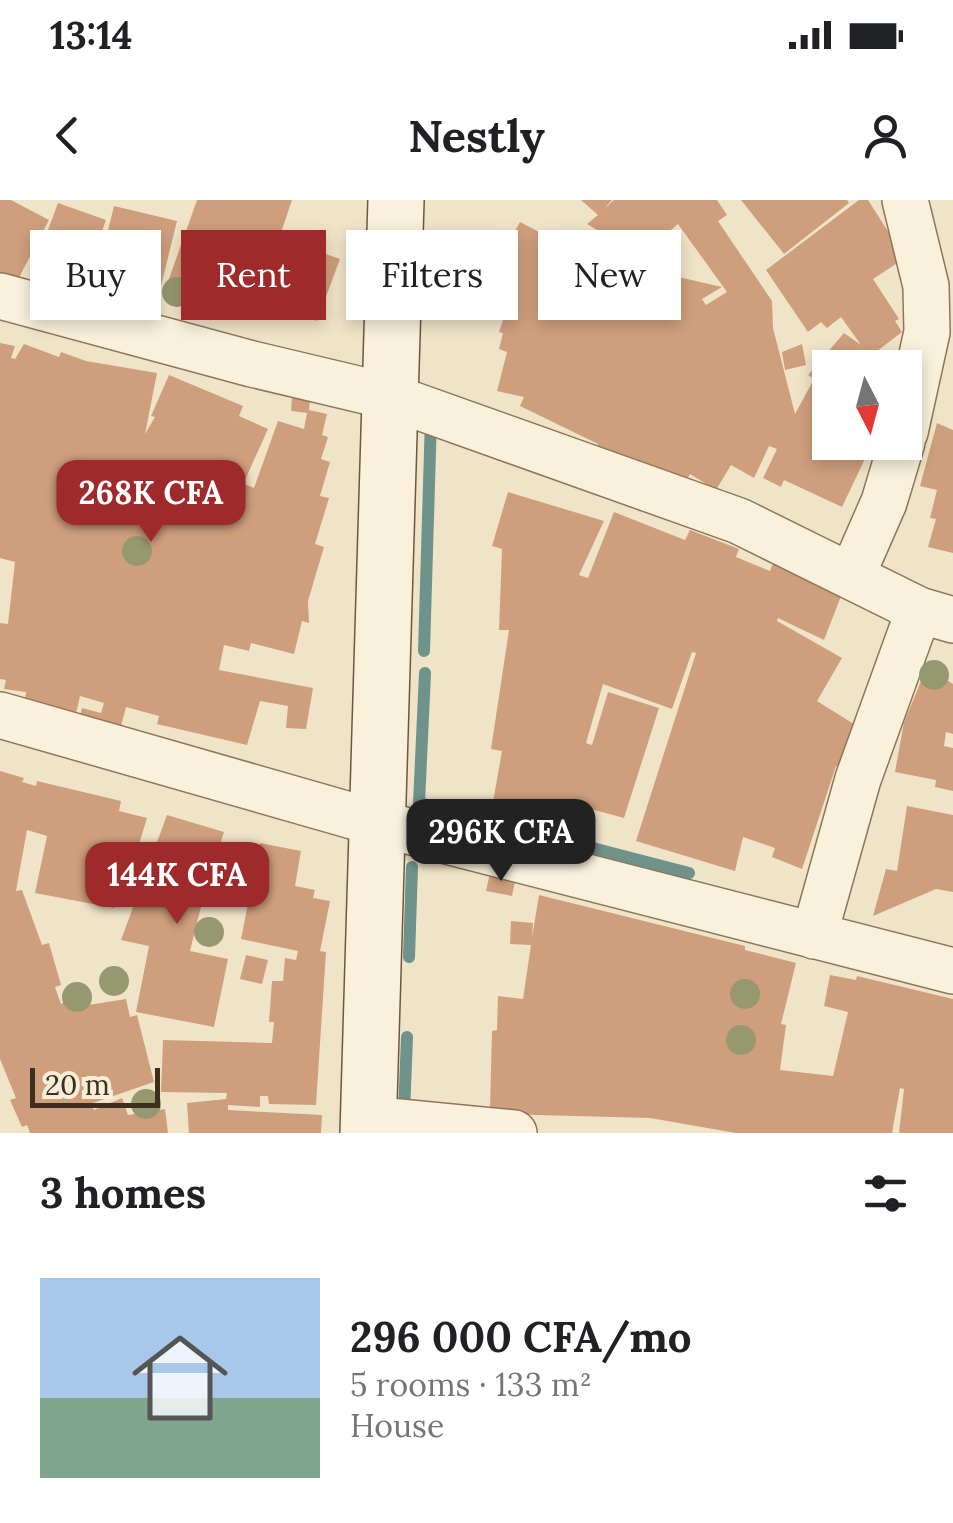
<!DOCTYPE html>
<html lang="en">
<head>
<meta charset="utf-8">
<style>
	body { margin:0; font-family:Lora,serif; background:#f6f6f6; color:#202124; height:100vh; display:flex; flex-direction:column; font-size:38px; white-space:nowrap }
	* { box-sizing:border-box; margin:0 }
	p { font-size:32px; color:#757577 }
	.icon { flex:none; width:55px; height:55px; fill:none; stroke:currentColor; stroke-width:2; stroke-linecap:round; stroke-linejoin:round }
	.map { position:relative; height:933px; overflow:hidden }
	.panel { display:flex; flex-direction:column; background:#fff; flex:1 }
	.panel>* { flex:none }
	.top-card { position:absolute; left:30px; top:30px; width:895px; height:90px; display:flex; gap:20px }
	.needle { width:65px; rotate:174deg }
	.fabs { position:absolute; left:812px; top:150px; display:grid; gap:20px }
	.fabs a { display:grid; place-items:center; width:110px; height:110px; border-radius:0px; background:#fff; box-shadow:0 5px 15px #0003; font-size:50px }
	.scale { position:absolute; left:30px; bottom:25px; width:130px; box-sizing:border-box; padding-left:10px; border:5px solid #3d2e20; border-top:0; font-size:28px; line-height:35px; white-space:nowrap; color:#3d2e20; -webkit-text-stroke:8px #f7eed8; paint-order:stroke }
	.price { position:absolute; translate:-50% -85px; padding:0 22px; border-radius:20px; background:#9e2a2b; color:#fff; font-size:32px; line-height:65px; filter:drop-shadow(0 2px 5px #0008) }
	.price::after { content:''; position:absolute; left:50%; top:60px; width:30px; height:22px; margin-left:-15px; background:inherit; clip-path:polygon(0 0,100% 0,50% 100%) }
	.price.selected { background:#222; color:#fff }
	ul { padding:0; list-style:none }
	li { display:flex; align-items:center; gap:30px; height:250px; padding:0 40px }
	li+li { border-top:2px solid #e0e0e0 }
	li span { display:grid; place-items:center; flex:none; width:280px; height:200px; border-radius:0px; color:#555 }
	li>.icon { margin-inline-start:auto }
	span .icon { width:120px; height:120px; fill:#fffc; stroke-width:1 }
	li b { font-size:42px }
	h2 { display:flex; justify-content:space-between; align-items:center; height:120px; padding:0 40px; font-size:42px }
	.tag { padding:0 35px; border-radius:0px; background:#fff; box-shadow:0 5px 15px #0003; font-size:35px; line-height:90px }
	.tag.selected { background:#9e2a2b; color:#fff }
	.status { display:flex; justify-content:space-between; align-items:center; height:70px; padding:0 50px; background:#fff; direction:ltr }
	.status svg { height:28px; fill:currentColor }
	header { display:flex; justify-content:space-between; align-items:center; height:130px; padding:0 40px; background:#fff; font-size:45px; font-weight:700 }
	.map>svg:first-child { display:block }
	.lines { fill:none; stroke-linecap:round; stroke-linejoin:round }
	.stream { stroke:#6f938a; stroke-width:12 }
	.building { fill:#cf9f7d }
	.street-casing { stroke:#8d765c; stroke-width:48 }
	.secondary-casing { stroke:#6f573f; stroke-width:58 }
	.street { stroke:#faf1dc; stroke-width:45 }
	.secondary { stroke:#faf1dc; stroke-width:55 }
	.tree { fill:#96986f }
</style>
</head>
<body>
<div class="status"><b>13:14</b><svg viewBox="0 0 49 12"><path d="M0 12V9h3v3zM5 12V6h3v6zM10 12V3h3v9zM15 12V0h3v12zM26 1h20v11H26zM47 4h2v5h-2z"/></svg></div>
<header><svg class="icon" aria-label="back" viewBox="0 0 24 24"><path d="M15 5l-7 7 7 7"/></svg>Nestly<svg class="icon" aria-label="person" viewBox="0 0 24 24"><circle cx="12" cy="8" r="4"/><path d="M4 21q1-7 8-7t8 7"/></svg></header>
<div class="map">
<svg width="953" height="933" viewBox="0 0 953 933">
	<rect width="100%" height="100%" fill="#f0e4c8"/>
	<g class="lines">
		<!-- stream -->
		<path class="stream" d="M424,451L431,218
			M425,473L419,603L689,673
			M409,757L412,667
			M404,913L407,837"/>
	</g>
	<!-- building -->
	<path class="building" d="M0,0H11L49,20L11,93L0,87Z
		M197,0H292L252,119L165,90Z
		M581,0H612L604,9L614,0H717L727,15L718,21L772,101L773,128L795,214L814,179L808,175L844,133L861,145L841,117L827,128L821,122L808,132L766,70L859,0H868L905,58L873,79L899,119L895,121L902,132L872,155L887,168H830V242H864L871,246L842,307L784,280L781,287L763,278L777,249L769,246L754,278L731,265L716,290L690,274L686,281L675,274L672,278L592,257L598,244L520,206L524,197L497,191L507,152L499,149L503,133L499,132L507,108L496,103L511,74L504,70L512,53L504,50L520,22L601,64L596,72L630,102L648,70L722,87L702,99L706,105L727,92L678,24L640,56L587,24L598,15Z
		M741,0H847L849,3L784,54Z
		M58,3L106,20L78,96L30,78Z
		M114,6L177,21L159,94L96,79Z
		M286,40L340,59L317,121L264,102Z
		M0,143L15,146L11,158L15,159L24,144L59,157L61,152L86,161L157,173L145,234L155,217L151,216L169,175L243,206L239,216L268,229L245,280L211,265L209,270L254,288L278,221L304,229L307,213L291,211L292,197L310,199L309,210L327,214L322,235L328,237L321,259L330,262L320,296L329,298L315,344L324,347L308,401L309,423L302,421L294,454L251,443L249,451L224,445L219,470L313,488L306,529L286,528L288,506L260,501L247,545L157,524L159,516L126,507L120,530L77,526L82,508L101,513L104,503L80,496L75,518L24,506L26,492L4,489L6,480L0,479V423L8,424L15,362L0,358Z
		M802,144L806,165L785,170L782,152Z
		M937,223L953,230V353L928,347L936,319L930,318L937,290L920,286Z
		M508,292L604,321L579,375L588,378L614,312L685,340L690,330L739,349L736,357L770,371L773,363L843,391L824,440L778,418L777,421L842,458L817,501L857,526L839,568L836,566L802,669L772,657L775,648L743,637L735,671L636,641L696,453L692,452L672,509L603,484L586,543L592,545L608,492L659,508L624,618L572,604L570,614L493,602L502,551L491,549L509,430H499L502,349L492,346Z
		M927,467L953,484V534L946,532L944,546L953,548V591L935,587L936,580L895,572L904,522Z
		M0,571L24,578L22,582L36,586L37,581L121,601L119,611L147,618L122,700L114,708L35,693L47,636L27,630L16,691L22,690L42,745L49,743L61,785L55,787L61,804L66,802L69,808L126,799L130,817L137,815L154,882L90,904L94,910L122,898L128,915L165,909L168,933H30L27,925L22,927L10,900L16,898L0,859Z
		M907,606L953,615V692L936,689L873,716L886,669L897,671Z
		M167,615L224,632L219,648L216,647L190,751L228,759L214,827L136,812L149,746L121,740Z
		M260,643L301,651L295,686L315,690L313,698L330,701L320,751L326,752L316,905L269,904L268,896H260V907L228,905V910L322,915L321,933H189L187,903L226,899L227,893L161,892L163,840L272,843L274,822H269L272,781H283L285,758L296,760L298,751L241,739Z
		M490,673L516,677L512,696L486,691Z
		M539,695L745,746V750L796,763L781,824L786,825L780,870L833,876L848,812L824,806L830,775L856,780L857,776L953,799V933H899L904,889L900,888L892,933H736L650,918L500,914L490,909L492,831L497,830L498,796L523,799L531,745L510,744L511,721L533,723L532,738Z
		M246,755L268,760L262,784L240,779Z"/>
	<g class="lines">
		<!-- street casing -->
		<g class="street-casing">
			<path id="street" d="M0,96L252,164L391,197L739,321L919,410L953,420
				M905,232L927,132L926,86L905,0
				M852,375L884,302L902,242
				M0,515L377,623L953,771
				M814,736L858,579L919,410
				M368,919L514,933"/>
		</g>
		<!-- secondary casing -->
		<g class="secondary-casing">
			<path id="secondary" d="M368,933L396,0"/>
		</g>
		<!-- street -->
		<use href="#street" class="street"/>
		<!-- secondary -->
		<use href="#secondary" class="secondary"/>
	</g>
	<!-- trees -->
	<g class="tree">
		<circle cx="616" cy="52" r="15"/>
		<circle cx="177" cy="92" r="15"/>
		<circle cx="137" cy="351" r="15"/>
		<circle cx="934" cy="475" r="15"/>
		<circle cx="241" cy="681" r="15"/>
		<circle cx="209" cy="732" r="15"/>
		<circle cx="114" cy="781" r="15"/>
		<circle cx="745" cy="794" r="15"/>
		<circle cx="77" cy="797" r="15"/>
		<circle cx="741" cy="840" r="15"/>
		<circle cx="146" cy="904" r="15"/>
	</g>
</svg>
<div class="fabs">
<a><svg class="needle" viewBox="-14 -14 28 28"><path d="M0-13l5 13h-10z" fill="#e53935"/><path d="M0 13l5-13h-10z" fill="#757577"/></svg></a>
</div>
<div class="scale">20 m</div>
<b class="price" style="left:151px;top:345px">268K CFA</b>
<b class="price selected" style="left:501px;top:684px">296K CFA</b>
<b class="price" style="left:177px;top:727px">144K CFA</b>
<div class="top-card">
<a class="tag">Buy</a>
<a class="tag selected">Rent</a>
<a class="tag">Filters</a>
<a class="tag">New</a>
</div>
</div>
<section class="panel">
<h2>3 homes<svg class="icon" aria-label="filters" viewBox="0 0 24 24"><path d="M4 7h16M4 17h16"/><circle cx="9" cy="7" r="2"/><circle cx="15" cy="17" r="2"/></svg></h2>
<ul>
<li><span style="background:linear-gradient(#a9c7e8 60%,#7fa58c 0)"><svg class="icon" aria-label="home" viewBox="0 0 24 24"><path d="M3 11l9-7 9 7M6 9v11h12V9"/></svg></span><div><b>296 000 CFA/mo</b><p>5 rooms · 133 m²</p><p>House</p></div></li>
</ul>
</section>
</body>
</html>
